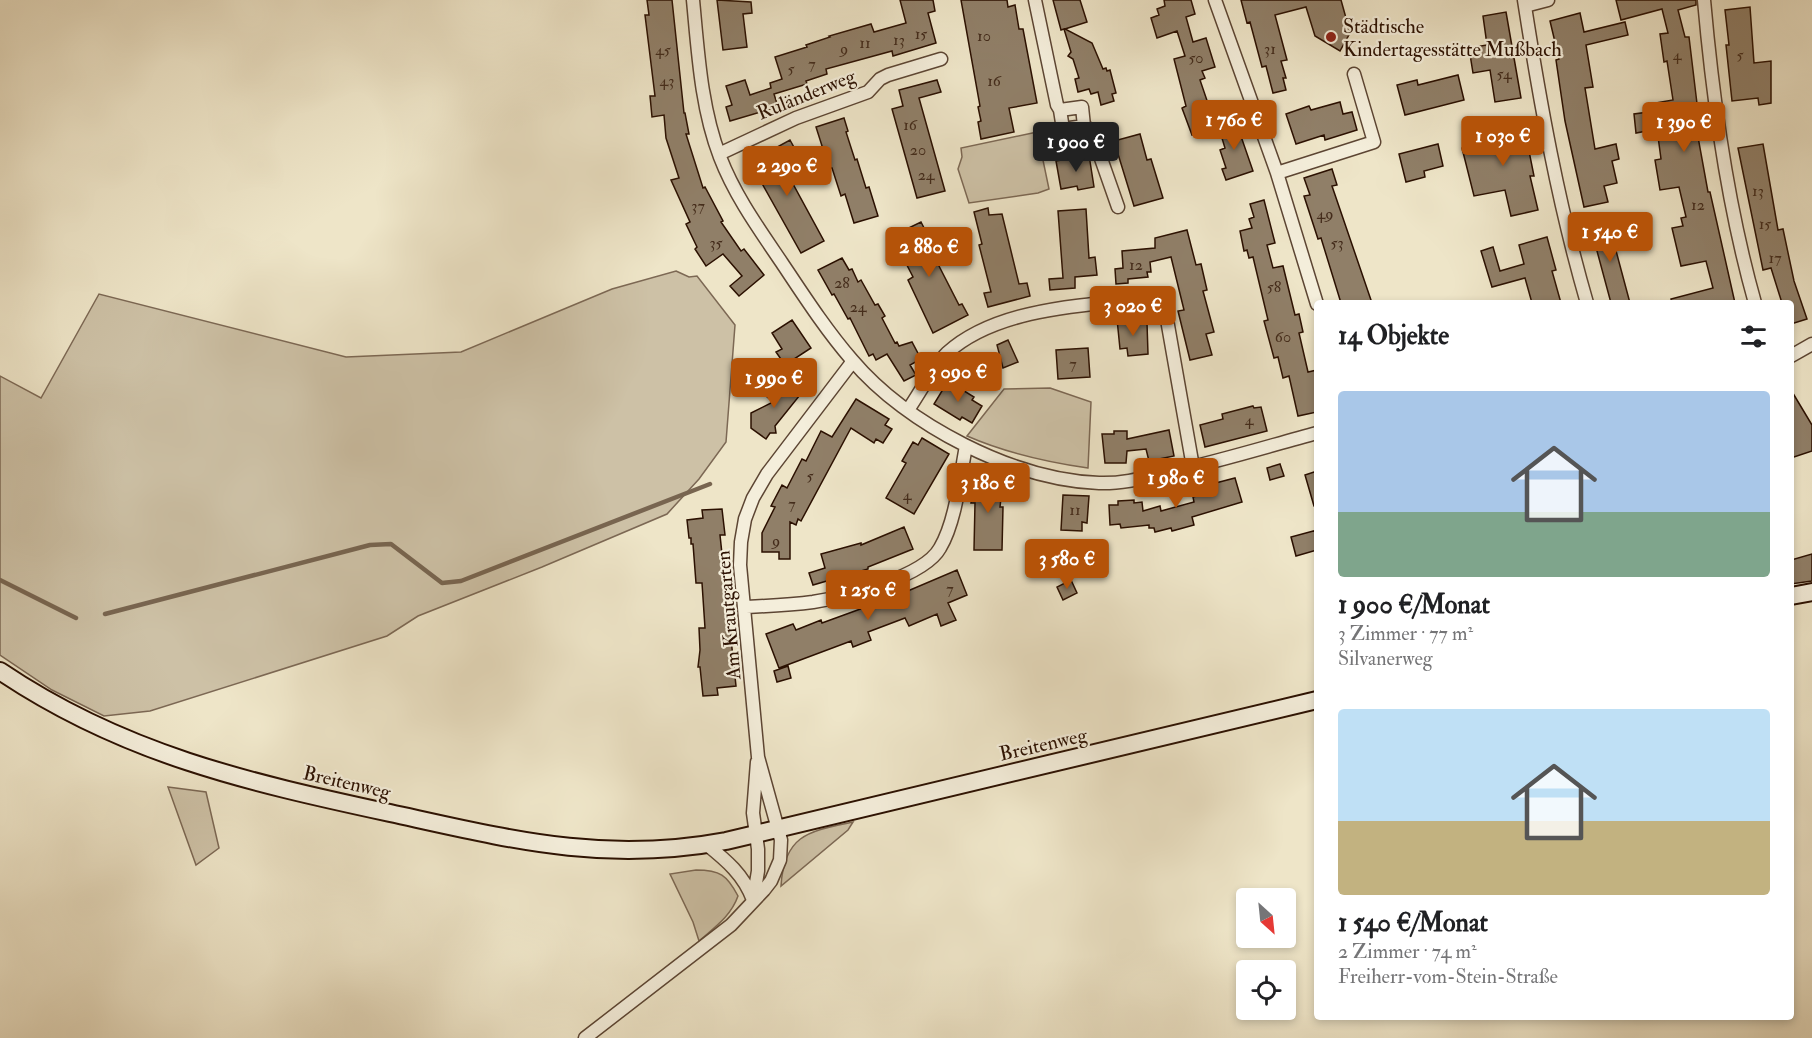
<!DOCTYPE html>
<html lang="de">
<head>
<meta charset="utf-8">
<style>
	body { margin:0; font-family:"IM FELL Double Pica",serif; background:#f6f6f6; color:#202124; height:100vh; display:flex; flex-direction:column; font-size:22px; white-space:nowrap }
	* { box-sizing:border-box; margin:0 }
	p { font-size:20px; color:#757577 }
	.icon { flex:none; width:33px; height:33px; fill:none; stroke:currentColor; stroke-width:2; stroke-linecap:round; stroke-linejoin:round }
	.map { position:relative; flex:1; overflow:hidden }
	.panel { position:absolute; left:1314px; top:300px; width:480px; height:720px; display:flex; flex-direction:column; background:#fff; border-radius:6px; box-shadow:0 3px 9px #0003 }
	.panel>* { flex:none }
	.needle { width:39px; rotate:153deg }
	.controls { position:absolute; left:1236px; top:888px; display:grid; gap:12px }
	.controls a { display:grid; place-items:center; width:60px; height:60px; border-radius:6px; background:#fff; box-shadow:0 3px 9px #0003; font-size:30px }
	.price { position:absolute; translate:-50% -51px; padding:0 14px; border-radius:6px; background:#b45309; color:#fff; font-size:20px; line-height:39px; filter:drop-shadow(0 2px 3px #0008) }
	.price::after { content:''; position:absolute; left:50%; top:36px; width:18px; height:14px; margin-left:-9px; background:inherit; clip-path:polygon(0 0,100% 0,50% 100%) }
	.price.current { background:#222; color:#fff }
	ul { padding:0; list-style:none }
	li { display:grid; align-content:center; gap:12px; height:318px; padding:0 24px }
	li span { display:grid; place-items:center; height:186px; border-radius:6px; color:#555 }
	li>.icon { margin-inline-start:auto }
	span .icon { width:108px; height:108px; fill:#fffc; stroke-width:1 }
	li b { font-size:26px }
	h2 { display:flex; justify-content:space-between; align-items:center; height:72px; padding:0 24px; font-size:26px }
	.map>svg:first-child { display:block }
	.green { fill:#cdc1a6; stroke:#7c6854; stroke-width:1.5 }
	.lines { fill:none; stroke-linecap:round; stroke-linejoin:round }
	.stream { stroke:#786550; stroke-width:4.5 }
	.building { fill:#907f68; stroke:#2b1001; stroke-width:1.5 }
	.street-casing { stroke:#5c4533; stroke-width:15 }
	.secondary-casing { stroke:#2b1001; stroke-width:20 }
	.street { stroke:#f4eedb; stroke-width:12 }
	.secondary { stroke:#f4eedb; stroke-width:16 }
	.poi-dot { fill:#8f2418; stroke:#f4eedb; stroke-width:2 }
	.labels { text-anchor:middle; stroke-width:4.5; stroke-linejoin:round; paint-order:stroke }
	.number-label { font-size:16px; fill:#442c1b }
	.poi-label { font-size:20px; fill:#2b1001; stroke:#f4eedb; text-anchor:start }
	.street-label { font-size:20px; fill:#2b1001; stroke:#f4eedb }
</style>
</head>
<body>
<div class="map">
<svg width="1812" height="1038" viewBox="0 0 1812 1038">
	<rect width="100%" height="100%" fill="#eee5c8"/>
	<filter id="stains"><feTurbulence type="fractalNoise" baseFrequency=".00333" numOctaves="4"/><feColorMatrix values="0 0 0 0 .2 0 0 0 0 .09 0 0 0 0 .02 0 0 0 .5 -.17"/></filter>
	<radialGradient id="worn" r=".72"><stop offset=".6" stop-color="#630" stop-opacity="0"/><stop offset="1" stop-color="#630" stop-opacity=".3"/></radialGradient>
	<!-- green -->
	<path class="green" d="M1056,128V138L1039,141L1049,189L1038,193L969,203L958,169L962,157L961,148Z
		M676,271L689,277L697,276L735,325L726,442L699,479L667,514L542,567L418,616L387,636L150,711L104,716L52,690L0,655V376L41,398L99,294L346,357L461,352L612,289Z
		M1050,388L1091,402L1088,468C1046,462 1006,453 967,436L1004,389Z
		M168,787L206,792L219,848L196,865Z
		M853,822L848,830L781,886C784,834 810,831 853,822Z
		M696,870C720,870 727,875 738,896C731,916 715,927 699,941L693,922L670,874Z"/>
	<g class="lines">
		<!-- stream -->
		<path class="stream" d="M0,580L76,618
			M105,614L370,545L391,544L442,583L461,581L710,484"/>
	</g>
	<!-- building -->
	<path class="building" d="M647,0H672L684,113H685L689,134H686L703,188L705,187L723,221L721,222L741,251L744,249L764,275L739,296L730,286L742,276L723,254L706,266L695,249L697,247L686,224L690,222L671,180L679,178L666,138L664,115L652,117L650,96H655L645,15H649Z
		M717,0L751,2L752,13L743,14L747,47L723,50Z
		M900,0H933L935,11L928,13L936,43L893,56L892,51L826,69L827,74L806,81L807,84L774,94L778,107L730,121L726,107L732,105L726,86L745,80L750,95L771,88L770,83L782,79L775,57L807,47L806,45L830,37L829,36L871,24L874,32L906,23Z
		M961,0H1007L1008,7L1015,5L1019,29H1023L1037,103L1009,108L1014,132L981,139L978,122L981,121L978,107L980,106Z
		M1053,0H1080L1087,22L1065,29L1092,43L1103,69L1106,68L1107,71L1110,70L1116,93L1112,94L1114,101L1101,105L1098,92L1091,94L1089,89L1078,92L1075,79L1079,78L1073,59L1068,56L1071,52L1064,29L1061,30Z
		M1164,0H1191L1195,14L1186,17L1193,42L1206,38L1215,67L1202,71L1205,78L1200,80L1216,127L1192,135L1182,108L1186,106L1174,59L1185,56L1177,31L1157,38L1151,18L1159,15L1157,9L1165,6Z
		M1241,0H1341L1346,18L1355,24L1340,51L1315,36L1306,7L1275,15L1287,60L1281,61L1286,78H1283L1286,90L1273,93L1266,66L1262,67L1250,22L1247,23Z
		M1616,0H1696V5L1678,10L1685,37H1689L1701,137H1698L1708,192H1710L1735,303H1672L1671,299L1713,288L1706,261L1681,266L1672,228L1683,226L1681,218L1686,217L1679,187L1660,190L1655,160L1661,159L1657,129L1636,133L1634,114L1656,111L1655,103L1673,100L1667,61L1664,62L1660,34L1668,33L1662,9L1621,20Z
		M1750,7L1754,63L1771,61V103L1759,105L1758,98L1732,101L1726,45H1729L1725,10Z
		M1506,12L1521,98L1495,102L1490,70L1473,73L1469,48L1487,45L1483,16Z
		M1580,13L1584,32L1625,22L1628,35L1586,45L1593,87L1585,88L1595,149L1616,144L1619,159L1612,161L1617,183L1604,186L1608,202L1584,207L1565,121L1556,60L1559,59L1550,21Z
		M1458,75L1464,100L1405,115L1397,85L1417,80L1418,85Z
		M937,80L941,92L919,98L945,191L917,198L892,109L903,106L899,90Z
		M1340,102L1343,114L1352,112L1357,130L1325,140L1324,135L1296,144L1286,114L1309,106L1311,110Z
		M844,118L848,131L846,132L855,160L857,159L866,188L869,187L878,216L854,223L845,194L841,196L832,168H829L816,127Z
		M1235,119L1253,171L1226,180L1222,169L1226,168L1220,150L1225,148L1218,125Z
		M1523,121L1534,176H1530L1538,210L1511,216L1505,190L1474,196L1462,148L1486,143L1484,130Z
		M1140,134L1147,160L1151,159L1163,198L1134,206L1114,141Z
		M790,140L796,151L780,160L824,241L801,253L750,162Z
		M1438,144L1443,166L1424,171L1425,177L1406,182L1399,154Z
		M1763,144L1778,230L1783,229L1794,281L1807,319L1791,324V303H1782L1771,268L1763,270L1738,148Z
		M1089,155L1094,187L1078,190L1077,186L1061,189L1056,161Z
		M1332,169L1337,185L1332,186L1372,303H1341L1321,238L1318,239L1304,196L1310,195L1304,178Z
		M1264,200L1275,243L1267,245L1273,268L1283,266L1295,315L1299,314L1303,332L1299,333L1308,372L1317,370V412L1298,416L1289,376L1283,378L1278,357L1274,358L1264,321L1268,320L1253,257L1249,258L1247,250L1244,251L1240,231L1252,228L1249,219L1254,217L1250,204Z
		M988,208L989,215L1002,214L1019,284L1027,283L1030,296L988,307L984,293L991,292L979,245L982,244L974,212Z
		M1086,209L1089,258L1095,257L1097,275L1075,277V288L1050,290L1049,279L1063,278L1058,211Z
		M1608,220L1619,262L1630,303H1611L1590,225Z
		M921,222L942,263L938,264L959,305L962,304L968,315L933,333L908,280L913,277L892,236Z
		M1187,230L1196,265L1201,264L1207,290L1203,291L1214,332L1206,334L1212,355L1190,360L1178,311L1184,310L1171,257L1150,262L1151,272H1147L1148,277L1128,279V283L1116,284L1115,269L1123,268L1122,251L1155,248V238Z
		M1547,237L1556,270L1552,271L1561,303H1532L1525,278L1492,287L1481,251L1493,247L1500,271L1524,264L1519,245Z
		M842,258L849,270L852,269L858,282L861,280L875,305L878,304L885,316L882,318L895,343L897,342L899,346L912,342L921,359L910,365L916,375L904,381L887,354L876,360L873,354L869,356L850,318L848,319L834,294L832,295L818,270Z
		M1136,318L1137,324L1147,323L1148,354L1128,356L1127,348L1120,349L1117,319Z
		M792,320L811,348L785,365L776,352L782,349L772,333Z
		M1008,340L1018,362L1003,368L997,345Z
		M1088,348L1090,377L1058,379L1056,350Z
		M989,356L997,371L983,377L973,362Z
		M779,379L800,395L775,426L776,433H770L766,439L751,428V413L773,402L766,396Z
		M948,381L974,397L972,400L982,406L972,423L962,417L960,420L934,404Z
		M1791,390L1812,425V451L1791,458Z
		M856,399L889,419L885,425L892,429L883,443L876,439L874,443L851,428L801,521L798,519L796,525L790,522V559H779V552H762V533L775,507L771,506L782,485L787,488L802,459L806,461L821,431L832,437Z
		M1253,406L1254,408L1261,407L1267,431L1205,447L1200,425L1223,419L1222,414Z
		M1169,430L1174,456L1149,461L1146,449L1127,451L1126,463H1105L1102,434H1114V431H1127V439Z
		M922,438L949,454L914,514L886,498L906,463L902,461L913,442L918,445Z
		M1280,464L1284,476L1270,480L1267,468Z
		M1317,471V506H1314L1305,475Z
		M975,477L1003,481L1000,507H1003L1002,550H974L975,503H971Z
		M1235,478L1242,502L1192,517L1194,525L1172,531L1171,528L1155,532L1154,528H1149V525L1121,528L1120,524L1110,525L1109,505H1118V501L1134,500V503L1142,502L1143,511L1160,506L1161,511L1194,502L1193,497L1200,495L1198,491L1205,489L1204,486Z
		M1063,495L1089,496L1087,523L1082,522V531L1061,530Z
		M722,509L725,535H720L736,686L717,688L718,695L703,696L700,667H698L700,650L699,628H705L702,583H696L693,544H691V538H689L687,520L703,518L702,510Z
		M904,527L913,549L868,567V569L813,585L809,573L825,568L821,554L861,543V545Z
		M1317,530V550L1296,556L1291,537Z
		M1812,554V581L1791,584V560Z
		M957,570L967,595L948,603L956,620L941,626L937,614L909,626L905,618L868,632L871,640L853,647L851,641L779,668L766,634L793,624L796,630L821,620L822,623L896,596Z
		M1071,580L1077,593L1063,600L1057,587Z
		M788,666L791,678L777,682L774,671Z"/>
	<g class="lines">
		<!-- street casing -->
		<g class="street-casing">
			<path id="street" d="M693,0C698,52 701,108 720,157C735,196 759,229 782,263C804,296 826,330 852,360C907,425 1014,480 1099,483C1123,484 1148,477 1171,472C1220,461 1269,446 1317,433
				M1035,0L1057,105L1060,110
				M1215,0L1277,173L1317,304
				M1524,0C1540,103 1558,203 1587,303
				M1704,0C1713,102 1727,204 1755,303
				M1525,6L1548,0
				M1084,126L1082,107L1060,110L1063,129L1084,126L1091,130L1118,207
				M719,154L796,118L868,92L880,79L888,75L941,59
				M1277,173L1374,142L1354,74
				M1791,356L1812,344
				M908,410C920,393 933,367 947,353C1000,305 1095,305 1163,297L1193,467
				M745,607C767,606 790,605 813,602C845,597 924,577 940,548C956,521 960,477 966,446
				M706,844C726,860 744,875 753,900
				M753,901L758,871V849L753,813L757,762
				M585,1038L731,925L764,890L771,881L780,860L781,840L758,757L740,565L741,542L745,519L753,498L767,474L853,361"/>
		</g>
		<!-- secondary casing -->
		<g class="secondary-casing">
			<path id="secondary" d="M1791,596L1812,592
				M0,671C123,754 247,782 390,813C509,839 603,864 726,841L1317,700"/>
		</g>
		<!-- street -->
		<use href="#street" class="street"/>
		<!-- secondary -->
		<use href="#secondary" class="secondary"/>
	</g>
	<!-- markers -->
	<circle class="poi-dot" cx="1331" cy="37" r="6"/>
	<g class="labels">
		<!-- number labels -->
		<g class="number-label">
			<text x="921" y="39">15</text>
			<text x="984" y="41">10</text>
			<text x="899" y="45">13</text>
			<text x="865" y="48">11</text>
			<text x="844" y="54">9</text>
			<text x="1270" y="54">31</text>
			<text x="663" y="55">45</text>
			<text x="1677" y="60">4</text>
			<text x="1740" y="60">5</text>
			<text x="1196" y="63">50</text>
			<text x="812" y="69">7</text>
			<text x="791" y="74">5</text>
			<text x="1504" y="79">54</text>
			<text x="667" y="86">43</text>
			<text x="994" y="86">16</text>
			<text x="910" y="130">16</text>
			<text x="918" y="155">20</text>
			<text x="926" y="180">24</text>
			<text x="1758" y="196">13</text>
			<text x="1698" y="210">12</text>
			<text x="698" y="211">37</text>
			<text x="1325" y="219">49</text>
			<text x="1765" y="229">15</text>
			<text x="716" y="248">35</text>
			<text x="1337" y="248">53</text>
			<text x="1775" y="263">17</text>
			<text x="1136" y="270">12</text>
			<text x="842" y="288">28</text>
			<text x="1274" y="292">58</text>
			<text x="858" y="312">24</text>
			<text x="1283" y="342">60</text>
			<text x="1073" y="369">7</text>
			<text x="1249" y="425">4</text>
			<text x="810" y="481">5</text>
			<text x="907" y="500">4</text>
			<text x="792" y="509">7</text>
			<text x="1075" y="515">11</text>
			<text x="776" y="546">9</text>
			<text x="950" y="594">7</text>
		</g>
		<!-- poi labels -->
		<g class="poi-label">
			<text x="1343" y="33">Städtische<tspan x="1343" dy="23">Kindertagesstätte Mußbach</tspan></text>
		</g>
		<!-- street labels -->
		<g class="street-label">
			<text transform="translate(806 94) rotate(-22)" y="7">Ruländerweg</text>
			<text transform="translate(728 615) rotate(-95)" y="7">Am Krautgarten</text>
			<text transform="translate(1043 744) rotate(-13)" y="7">Breitenweg</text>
			<text transform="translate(347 782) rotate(13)" y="7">Breitenweg</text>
		</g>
	</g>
	<rect width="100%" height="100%" filter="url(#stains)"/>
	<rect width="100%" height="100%" fill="url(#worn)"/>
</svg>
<div class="controls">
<a><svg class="needle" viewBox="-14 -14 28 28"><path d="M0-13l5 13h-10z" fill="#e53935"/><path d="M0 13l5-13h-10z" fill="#757577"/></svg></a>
<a><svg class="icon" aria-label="locate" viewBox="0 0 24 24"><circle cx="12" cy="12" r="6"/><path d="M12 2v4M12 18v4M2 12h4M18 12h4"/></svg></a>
</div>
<b class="price" style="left:1234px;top:151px">1 760 €</b>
<b class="price" style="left:1684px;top:153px">1 390 €</b>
<b class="price" style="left:1503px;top:167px">1 030 €</b>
<b class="price current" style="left:1076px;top:173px">1 900 €</b>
<b class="price" style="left:787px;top:197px">2 290 €</b>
<b class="price" style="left:1610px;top:263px">1 540 €</b>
<b class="price" style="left:929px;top:278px">2 880 €</b>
<b class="price" style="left:1133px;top:337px">3 020 €</b>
<b class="price" style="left:958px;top:403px">3 090 €</b>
<b class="price" style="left:774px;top:409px">1 990 €</b>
<b class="price" style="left:1176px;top:509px">1 980 €</b>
<b class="price" style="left:988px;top:514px">3 180 €</b>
<b class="price" style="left:1067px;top:590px">3 580 €</b>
<b class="price" style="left:868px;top:621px">1 250 €</b>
<section class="panel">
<h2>14 Objekte<svg class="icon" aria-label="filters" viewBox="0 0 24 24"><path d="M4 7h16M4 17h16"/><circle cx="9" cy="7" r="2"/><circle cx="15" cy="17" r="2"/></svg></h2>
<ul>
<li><span style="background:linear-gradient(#a9c7e8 65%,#7fa58c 0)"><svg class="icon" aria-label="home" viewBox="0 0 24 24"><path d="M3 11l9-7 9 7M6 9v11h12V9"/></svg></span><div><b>1 900 €/Monat</b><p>3 Zimmer · 77 m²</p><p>Silvanerweg</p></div></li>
<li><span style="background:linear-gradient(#bfe0f5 60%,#c2b280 0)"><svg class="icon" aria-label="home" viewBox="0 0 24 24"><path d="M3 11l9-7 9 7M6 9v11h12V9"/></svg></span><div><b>1 540 €/Monat</b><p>2 Zimmer · 74 m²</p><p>Freiherr-vom-Stein-Straße</p></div></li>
</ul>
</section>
</div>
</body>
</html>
